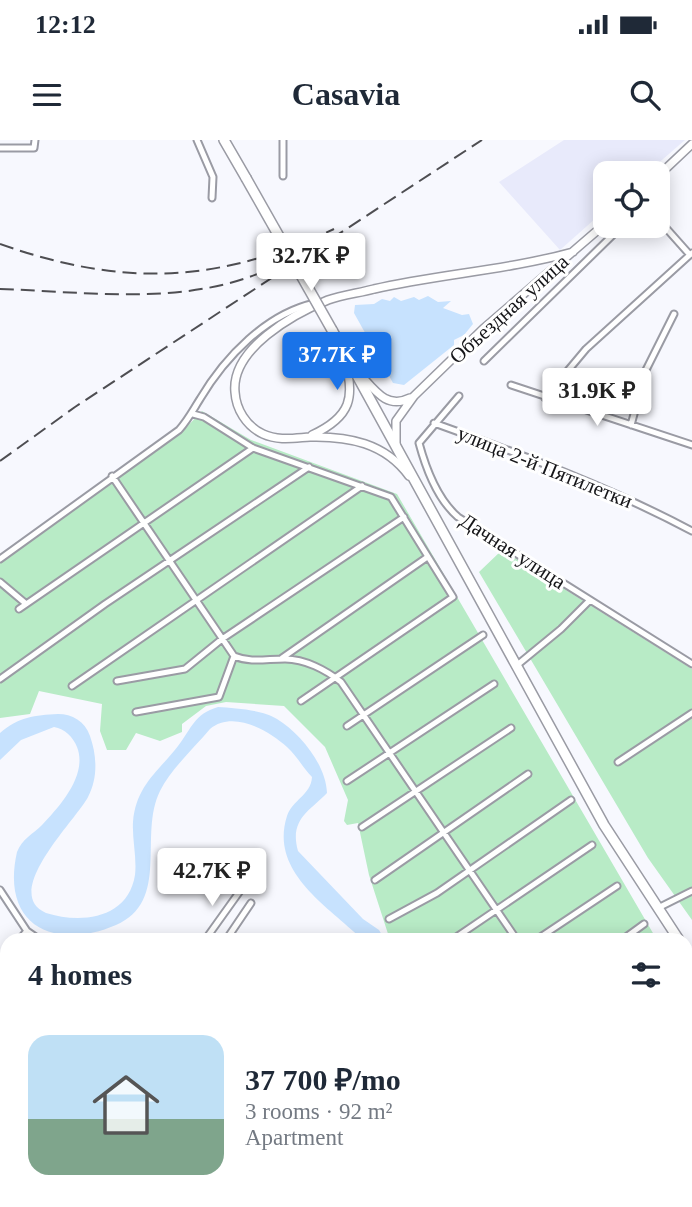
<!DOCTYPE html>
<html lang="en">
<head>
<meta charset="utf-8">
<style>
	body { margin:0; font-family:Georgia,serif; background:#f6f6f7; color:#1f2937; height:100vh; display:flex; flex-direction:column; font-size:26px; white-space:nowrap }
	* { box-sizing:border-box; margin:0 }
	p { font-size:23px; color:#747a83 }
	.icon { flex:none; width:38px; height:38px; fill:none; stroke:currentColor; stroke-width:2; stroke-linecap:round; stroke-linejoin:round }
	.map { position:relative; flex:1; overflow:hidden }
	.side { position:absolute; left:0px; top:793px; width:693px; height:275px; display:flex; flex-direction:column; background:#fff; border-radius:21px 21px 0 0; box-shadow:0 4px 18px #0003 }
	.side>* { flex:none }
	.fabs { position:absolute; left:593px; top:21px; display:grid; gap:14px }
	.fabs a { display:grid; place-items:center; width:77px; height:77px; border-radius:14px; background:#fff; box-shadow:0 4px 18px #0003; font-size:35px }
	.price { position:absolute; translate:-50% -60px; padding:0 16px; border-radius:7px; background:#fff; color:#222; font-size:23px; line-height:46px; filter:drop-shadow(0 2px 4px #0008) }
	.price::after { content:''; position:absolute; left:50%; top:42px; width:21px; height:16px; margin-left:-10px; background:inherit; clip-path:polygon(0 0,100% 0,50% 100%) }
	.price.selected { background:#1a73e8; color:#fff }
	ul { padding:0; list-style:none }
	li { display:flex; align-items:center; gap:21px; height:175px; padding:0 28px }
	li+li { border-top:2px solid #e0e1e3 }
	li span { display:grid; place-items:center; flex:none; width:196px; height:140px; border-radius:21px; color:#555 }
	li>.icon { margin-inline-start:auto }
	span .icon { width:84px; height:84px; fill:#fffc; stroke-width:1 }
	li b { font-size:30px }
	h2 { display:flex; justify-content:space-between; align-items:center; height:84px; padding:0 28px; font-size:30px }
	.status { display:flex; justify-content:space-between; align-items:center; height:49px; padding:0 35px; background:#fff; direction:ltr }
	.status svg { height:19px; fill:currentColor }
	header { display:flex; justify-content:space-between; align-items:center; height:91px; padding:0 28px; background:#fff; font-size:32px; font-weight:600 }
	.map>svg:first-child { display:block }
	.built { fill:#e8eafb }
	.green { fill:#b8ebc6 }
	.water { fill:#c7e2fe }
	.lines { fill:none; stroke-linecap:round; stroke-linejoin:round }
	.stream { stroke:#c7e2fe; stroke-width:2 }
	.minor-casing { stroke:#9a9ba4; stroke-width:9 }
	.tertiary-casing { stroke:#9a9ba4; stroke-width:10 }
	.primary-casing { stroke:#9a9ba4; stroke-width:12 }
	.minor { stroke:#fff; stroke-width:5 }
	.tertiary { stroke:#fff; stroke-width:7 }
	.primary { stroke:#fff; stroke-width:9 }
	.rail { stroke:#4e4e52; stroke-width:2; stroke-dasharray:14 7; stroke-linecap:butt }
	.primary-bridge-casing { stroke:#9a9ba4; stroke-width:12; stroke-linecap:butt }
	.primary-bridge { stroke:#fff; stroke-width:9 }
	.labels { text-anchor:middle; stroke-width:6; stroke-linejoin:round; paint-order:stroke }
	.street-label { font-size:21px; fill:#161619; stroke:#fff }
</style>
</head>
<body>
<div class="status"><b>12:12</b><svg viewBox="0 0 49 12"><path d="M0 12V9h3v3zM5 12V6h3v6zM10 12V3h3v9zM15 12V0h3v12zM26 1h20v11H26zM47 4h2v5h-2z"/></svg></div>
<header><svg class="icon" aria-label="menu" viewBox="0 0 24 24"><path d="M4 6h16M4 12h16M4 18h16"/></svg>Casavia<svg class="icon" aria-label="search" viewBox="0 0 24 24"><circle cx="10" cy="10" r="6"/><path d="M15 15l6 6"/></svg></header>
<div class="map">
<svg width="692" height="1067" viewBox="0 0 692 1067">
	<rect width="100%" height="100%" fill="#f7f8fe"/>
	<!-- built -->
	<path class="built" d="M564,0H685L647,33H606L605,70L560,110L499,42Z"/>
	<!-- green -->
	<path class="green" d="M202,271L251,300L397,354L657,800H390L369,735L358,683L347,685L344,681L348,660L325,607L284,566L226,562L206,566L182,584V592L160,601L136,593L126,610H107L100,591L102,564L39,551L30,574L0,578V421L3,416L180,294Z
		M502,410L692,529V780L648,718L479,432Z
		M686,844L692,853V1067H662L634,1062L627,1067H618L611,1061L686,1060Z
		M483,1061H599L594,1067H488Z"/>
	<!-- water -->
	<path class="water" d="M428,156L438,162L451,161L443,168L462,175L469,174L473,184L464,195L454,200V205L404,245L393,243L354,173L355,165L374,164L382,159L390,161L394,157L401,161L414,157L419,160Z
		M218,567C235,568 263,570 277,579C301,594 326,625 327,653C310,671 289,679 298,711L363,779L379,790L385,800H363C328,766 269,732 287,676C292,660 311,655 312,637C303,628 297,616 287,607C268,590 233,570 210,589C194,608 171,629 160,651C138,695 171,761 116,785C56,811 0,787 17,712C22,699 33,694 42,685C60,666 88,635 77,607C73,597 65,589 54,587L21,600L0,620V593C18,577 35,575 58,574C72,574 85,581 90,596C97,616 98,638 88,657C77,679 0,753 46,773C81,784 128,779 135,735C137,718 132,699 133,682C136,645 159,631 178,606C192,588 194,574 218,567Z"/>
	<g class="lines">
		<!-- stream -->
		<path class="stream" d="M686,878L692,870
			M555,1067L560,1060"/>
		<!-- minor casing -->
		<g class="minor-casing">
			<path id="minor" d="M197,0L213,37L212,58
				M0,8H34L35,0
				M283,36V0
				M658,79L690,115
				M484,221L622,86
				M511,245L692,305
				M459,256L419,303C426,329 437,359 458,377L692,524
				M545,258L586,209L692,113
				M193,274L204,277L253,308L391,357L453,457L301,561
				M434,283C523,315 609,347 692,391
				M631,285L646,230L674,174
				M112,336L234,516C251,523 266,519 285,519C305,519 326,530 341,542L517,800
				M0,419L179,290C188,280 193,270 200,259C225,217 266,174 315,163
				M0,442L25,463
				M19,469L253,308
				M282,518L426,418
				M516,526L561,489L589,461
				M0,539L105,464L309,327
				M117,541L185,529L222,499L404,377
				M72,546L362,346
				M136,572L219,557L234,516
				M347,586L483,495
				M618,622L692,573
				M347,641L494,544
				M362,687L511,588
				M375,740L528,634
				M0,750L27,791L40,800
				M658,768L692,751
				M389,779L437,753L571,660
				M19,800L27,791
				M205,800L240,751
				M226,800L251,763
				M452,800L592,705
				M536,800L617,746
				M622,800L644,784
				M0,822L7,814
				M686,870L687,869
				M0,894L7,886
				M0,966L7,958
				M686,978L692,969
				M686,1010L692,1006
				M0,1015L7,1021
				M344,1060L352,1067
				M0,1063L7,1058
				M41,1067L58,1060
				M147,1067L164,1060
				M256,1067L269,1060
				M508,1067L515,1060
				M589,1067L593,1060
				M687,1067L692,1062"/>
		</g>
		<!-- tertiary casing -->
		<g class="tertiary-casing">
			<path id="tertiary" d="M658,36L692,4
				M358,232C374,249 386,270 410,258
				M312,295C351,277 356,257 344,218
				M396,305V281L414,256L483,189L606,83
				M409,336C385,303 348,296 310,297C294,298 278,301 263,294C246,286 236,269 235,252C231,209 293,174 328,160C342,155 359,153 374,149C440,134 508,130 573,112"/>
		</g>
		<!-- primary casing -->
		<g class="primary-casing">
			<path id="primary" d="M224,0L246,38
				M332,190L604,685L679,800
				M686,810L692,819"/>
		</g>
		<!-- minor -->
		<use href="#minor" class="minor"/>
		<!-- tertiary -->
		<use href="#tertiary" class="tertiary"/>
		<!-- primary -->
		<use href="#primary" class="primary"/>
		<!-- rail -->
		<path class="rail" d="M0,104C122,147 217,144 334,89
			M0,149C95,152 198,169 285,121
			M0,321L75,267L482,0"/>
		<!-- primary-bridge casing -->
		<g class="primary-bridge-casing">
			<path id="primary-bridge" d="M246,38L332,190"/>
		</g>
		<!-- primary-bridge -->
		<use href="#primary-bridge" class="primary-bridge"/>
	</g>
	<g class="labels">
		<!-- street labels -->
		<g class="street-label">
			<text transform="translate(509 169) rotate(-42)" y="7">Объездная улица</text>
			<text transform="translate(545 327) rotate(22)" y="7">улица 2-й Пятилетки</text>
			<text transform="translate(513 411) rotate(33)" y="7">Дачная улица</text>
		</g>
	</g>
</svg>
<div class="fabs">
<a><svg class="icon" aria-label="locate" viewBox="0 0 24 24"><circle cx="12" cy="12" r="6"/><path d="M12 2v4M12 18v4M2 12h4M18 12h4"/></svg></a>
</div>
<b class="price" style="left:311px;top:153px">32.7K ₽</b>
<b class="price selected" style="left:337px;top:252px">37.7K ₽</b>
<b class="price" style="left:597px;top:288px">31.9K ₽</b>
<b class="price" style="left:212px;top:768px">42.7K ₽</b>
<section class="side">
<h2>4 homes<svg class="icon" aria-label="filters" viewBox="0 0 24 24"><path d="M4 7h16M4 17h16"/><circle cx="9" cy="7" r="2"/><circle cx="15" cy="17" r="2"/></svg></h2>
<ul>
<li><span style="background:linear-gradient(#bfe0f5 60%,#7fa58c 0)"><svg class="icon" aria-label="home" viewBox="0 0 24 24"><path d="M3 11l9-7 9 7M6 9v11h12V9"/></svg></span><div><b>37 700 ₽/mo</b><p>3 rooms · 92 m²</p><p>Apartment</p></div></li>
</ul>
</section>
</div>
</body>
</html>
